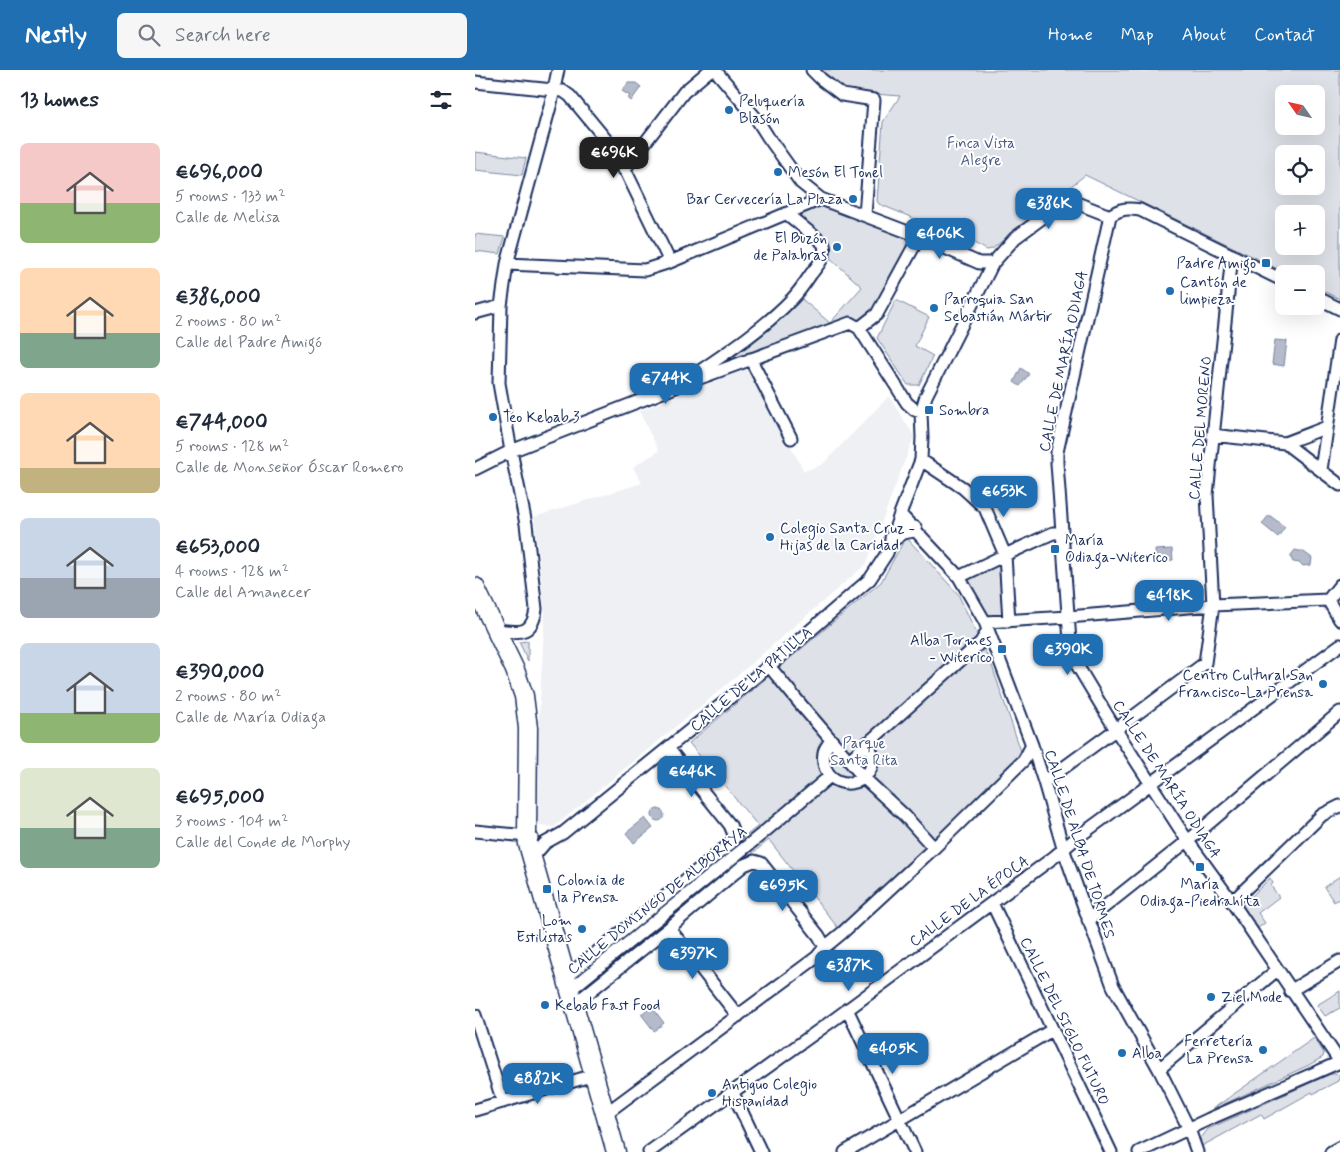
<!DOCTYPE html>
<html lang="en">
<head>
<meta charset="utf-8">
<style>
	body { margin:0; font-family:Mynerve,sans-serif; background:#f6f6f7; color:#1f2937; height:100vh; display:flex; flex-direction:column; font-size:19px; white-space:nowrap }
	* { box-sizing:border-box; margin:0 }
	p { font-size:16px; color:#747a83 }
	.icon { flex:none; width:28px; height:28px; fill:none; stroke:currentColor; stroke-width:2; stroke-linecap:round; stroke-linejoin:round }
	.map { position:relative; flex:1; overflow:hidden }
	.panel { display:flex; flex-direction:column; background:#fff; width:475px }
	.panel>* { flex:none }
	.needle { width:32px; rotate:304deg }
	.buttons { position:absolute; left:800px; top:15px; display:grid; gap:10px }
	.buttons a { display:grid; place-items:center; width:50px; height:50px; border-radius:8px; background:#fff; box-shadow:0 5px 20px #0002; font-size:25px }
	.price { position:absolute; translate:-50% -42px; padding:0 11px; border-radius:10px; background:#1f6fb2; color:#fff; font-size:16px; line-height:32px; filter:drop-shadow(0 1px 2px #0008) }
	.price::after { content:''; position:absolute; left:50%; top:30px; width:15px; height:11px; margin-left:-8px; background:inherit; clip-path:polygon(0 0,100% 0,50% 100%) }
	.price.selected { background:#222; color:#fff }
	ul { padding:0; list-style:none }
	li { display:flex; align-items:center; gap:15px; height:125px; padding:0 20px }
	li span { display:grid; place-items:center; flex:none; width:140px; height:100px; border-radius:8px; color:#555 }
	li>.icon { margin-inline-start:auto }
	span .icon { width:60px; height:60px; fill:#fffc; stroke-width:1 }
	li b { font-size:21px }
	h2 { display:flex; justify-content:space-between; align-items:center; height:60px; padding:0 20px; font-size:21px }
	header { display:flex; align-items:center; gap:30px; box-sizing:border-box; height:70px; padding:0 25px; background:#1f6fb2; color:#fff }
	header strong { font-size:24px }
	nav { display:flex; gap:28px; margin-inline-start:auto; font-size:18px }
	.search { width:350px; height:45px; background:#f6f6f7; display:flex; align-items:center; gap:12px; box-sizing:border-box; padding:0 18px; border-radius:8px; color:#747a83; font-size:19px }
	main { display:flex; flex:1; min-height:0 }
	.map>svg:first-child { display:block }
	.built { fill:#eff0f4 }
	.green { fill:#dee1e7; stroke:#7c88a2; fill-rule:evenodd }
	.water { fill:#b5bbca; stroke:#77839f }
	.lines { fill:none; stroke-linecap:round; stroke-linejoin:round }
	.street-casing { stroke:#1b2f5e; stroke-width:15 }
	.secondary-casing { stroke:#1b2f5e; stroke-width:19 }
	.primary-casing { stroke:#1b2f5e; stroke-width:21 }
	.street { stroke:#fff; stroke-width:11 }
	.secondary { stroke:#fff; stroke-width:15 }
	.primary { stroke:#fff; stroke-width:18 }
	.poi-dot { fill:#1f6fb2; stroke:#fff; stroke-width:2 }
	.labels { text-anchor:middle; stroke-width:4; stroke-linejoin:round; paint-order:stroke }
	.poi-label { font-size:15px; fill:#1b2f5e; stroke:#fff; text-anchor:start }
	.park-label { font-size:15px; fill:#4c5c80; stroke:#fff }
	.street-label { font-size:15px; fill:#1b2f5e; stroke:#fff }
</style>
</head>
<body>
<header>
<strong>Nestly</strong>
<div class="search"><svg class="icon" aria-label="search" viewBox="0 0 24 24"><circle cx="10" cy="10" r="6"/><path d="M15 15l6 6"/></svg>Search here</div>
<nav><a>Home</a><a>Map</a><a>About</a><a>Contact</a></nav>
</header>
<main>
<section class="panel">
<h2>13 homes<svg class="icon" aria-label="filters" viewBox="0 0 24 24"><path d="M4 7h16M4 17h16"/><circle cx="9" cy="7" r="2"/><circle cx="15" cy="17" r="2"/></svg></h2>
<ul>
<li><span style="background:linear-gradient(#f6c9c9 60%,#8fb573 0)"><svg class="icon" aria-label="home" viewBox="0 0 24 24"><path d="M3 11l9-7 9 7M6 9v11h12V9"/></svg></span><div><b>€696,000</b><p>5 rooms · 133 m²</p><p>Calle de Melisa</p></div></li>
<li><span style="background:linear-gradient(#ffd9b3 65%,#7fa58c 0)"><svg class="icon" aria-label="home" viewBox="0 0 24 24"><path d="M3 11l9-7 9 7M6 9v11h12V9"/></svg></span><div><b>€386,000</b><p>2 rooms · 80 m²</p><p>Calle del Padre Amigó</p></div></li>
<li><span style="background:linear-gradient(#ffd9b3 75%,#c2b280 0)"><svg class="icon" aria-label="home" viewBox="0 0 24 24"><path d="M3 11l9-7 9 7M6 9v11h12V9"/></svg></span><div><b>€744,000</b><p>5 rooms · 128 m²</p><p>Calle de Monseñor Óscar Romero</p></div></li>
<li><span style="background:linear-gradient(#c9d6e8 60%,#9aa5b1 0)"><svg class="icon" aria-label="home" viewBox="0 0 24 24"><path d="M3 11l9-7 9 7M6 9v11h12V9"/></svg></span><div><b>€653,000</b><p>4 rooms · 128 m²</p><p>Calle del Amanecer</p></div></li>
<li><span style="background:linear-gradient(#c9d6e8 70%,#8fb573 0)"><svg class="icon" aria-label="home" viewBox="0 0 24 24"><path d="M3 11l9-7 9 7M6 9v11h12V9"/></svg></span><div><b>€390,000</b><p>2 rooms · 80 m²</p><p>Calle de María Odiaga</p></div></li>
<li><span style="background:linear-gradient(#dfe7d0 60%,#7fa58c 0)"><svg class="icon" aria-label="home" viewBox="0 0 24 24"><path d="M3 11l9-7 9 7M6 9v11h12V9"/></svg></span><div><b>€695,000</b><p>3 rooms · 104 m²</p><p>Calle del Conde de Morphy</p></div></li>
</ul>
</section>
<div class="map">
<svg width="865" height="1082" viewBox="0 0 865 1082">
	<rect width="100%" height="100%" fill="#fff"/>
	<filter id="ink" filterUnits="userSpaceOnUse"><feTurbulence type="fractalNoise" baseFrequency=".02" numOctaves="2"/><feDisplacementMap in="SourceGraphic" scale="10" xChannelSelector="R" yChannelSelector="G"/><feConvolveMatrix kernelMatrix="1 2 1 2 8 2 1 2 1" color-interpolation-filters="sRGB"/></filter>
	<g filter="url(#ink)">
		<!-- built -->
		<path class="built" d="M274,298L329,401L348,394L414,326L439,366L391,494L261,607L79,757L58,754L70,542L59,447L167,413L158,397L184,381L164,341Z"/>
		<!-- green -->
		<path class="green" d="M343,0H865V229L841,218V204H813L610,105L517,179L512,180L462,153L443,150L404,134L402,131L408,52L425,26L374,22L349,7ZM809,24H841V56H809ZM809,84H841V116H809ZM809,144H841V176H809Z
			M0,82L51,88L47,105L0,100Z
			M348,133L444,167L402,244L387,256L381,251L240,302L237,293L321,224L355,253L387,217L353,186L355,174L320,145Z
			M0,164L30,167L25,184L0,181Z
			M421,230L454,247L440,276L458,286L444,315H433L402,268Z
			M431,467L483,524L517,596L549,690L367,863L294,770L124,908L116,892L283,756L214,673L406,512Z
			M522,495L527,496L530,535L528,542L523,547L511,546L493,510Z
			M53,571V591L44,572Z
			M865,806V828L859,832L849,817Z
			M795,808L798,813L796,816L804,827L783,843L790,853L783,858L767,836Z
			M865,921V938L850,946L842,935Z
			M839,968L849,983L848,987L834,995L736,1040Z
			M855,1004H860L865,1005L863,1011L838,1024L837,1022L789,1049L786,1044L727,1076L725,1072L726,1068L733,1059Z"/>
		<!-- water -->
		<path class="water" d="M153,13H161L166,17L156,31L153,28L155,26L147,21Z
			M800,270L812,271L809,296L797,294Z
			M546,298L554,304L545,316L539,312Z
			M794,445L810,457L803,467L787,454Z
			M697,479L698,490L681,491L680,480Z
			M820,480L829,482L837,488L836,495L828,496L825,493L818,492L816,488V485Z
			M177 745a6 6 0 1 1 12 0a6 6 0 1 1-12 0Z
			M170,748L178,758L159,773L151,763Z
			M361,890L371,904L365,908L355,894Z
			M177,937L189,953L179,961L166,944Z"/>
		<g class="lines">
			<!-- street casing -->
			<g class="street-casing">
				<path id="street" d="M240,0L281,48L293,67L326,113L346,129L438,164L504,193H518
					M337,0L346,9L367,25L399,30L390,145
					M0,12L88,21L95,26L142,83L195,192
					M149,100L209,22L235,0
					M635,146L582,382V393L596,585L641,660L712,770L757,832L865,992
					M635,146C645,138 654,138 665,140L809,211
					M32,194L170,200L195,192L346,129
					M841,227L865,239
					M0,243L26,236
					M384,258L402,244L444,167
					M275,289L278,294L316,368
					M219,305C253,282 288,259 317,229C324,222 330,213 336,204C343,195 352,186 349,174L312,144
					M737,365L810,373L865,415
					M810,373L852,357
					M446,390L488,418L510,438L530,485L534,551
					M0,399L36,381L203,316L375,253L384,258L432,333L440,340L446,342
					M846,400L865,270
					M425,444L484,507L510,552L557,675L569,712L588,778L605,826L638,916L684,999L714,1059L722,1082
					M484,507L530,485L578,463H587
					M853,530L865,550
					M510,552L593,547L738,535L853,530L865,515
					M21,560C43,562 57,567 61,539L51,454L36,381L24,313L26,236L32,194L76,33L83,0
					M356,670C354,674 349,679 349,683C344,711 378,724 394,702C396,698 399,692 398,687C397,682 394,677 393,672
					M374,690L506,572L513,560
					M569,712L647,655L730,593L738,535L732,425L757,185
					M0,761L52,766L57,768
					M459,778L549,690L557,675
					M57,788L70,773L88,763L294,596L395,509L412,483L425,444L446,390L447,367L446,342L451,326L518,193L540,168L582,137L599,132L635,146
					M757,832L847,745L865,736
					M517,833L636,1082
					M613,850L720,765L865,642
					M194,858L263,946
					M90,908L256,773L260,767L255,755L193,678
					M94,921L288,763L355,706
					M815,921L865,891
					M98,935L194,858L269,795L279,791L286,793L344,866L350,877
					M372,939L440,1082
					M0,945L28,1032
					M684,999L802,900
					M258,1023L286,1082
					M0,1040L119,1005
					M130,1044L342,887L350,877L367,863L459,778L430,746L389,708L327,636L294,596
					M174,1082L361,948L579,787L599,770L865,575
					M370,1082L577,960
					M664,1082L734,1049L865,992
					M856,1082L865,1077"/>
			</g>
			<!-- secondary casing -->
			<g class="secondary-casing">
				<path id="secondary" d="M418,468L428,461L439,459"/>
			</g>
			<!-- primary casing -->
			<g class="primary-casing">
				<path id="primary" d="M0,517L40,600L49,626L53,658L52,766L53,774L141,1082"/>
			</g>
			<!-- street -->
			<use href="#street" class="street"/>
			<!-- secondary -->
			<use href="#secondary" class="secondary"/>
			<!-- primary -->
			<use href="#primary" class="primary"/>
		</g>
	</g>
	<!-- markers -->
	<g class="poi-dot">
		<circle cx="254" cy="40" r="5"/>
		<circle cx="303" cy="102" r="5"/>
		<circle cx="378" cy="129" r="5"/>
		<circle cx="362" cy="177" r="5"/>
		<rect x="786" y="188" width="10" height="10" rx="2.5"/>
		<circle cx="695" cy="221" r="5"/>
		<circle cx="459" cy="238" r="5"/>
		<rect x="449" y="335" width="10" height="10" rx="2.5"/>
		<circle cx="18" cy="347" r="5"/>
		<circle cx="295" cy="467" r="5"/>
		<rect x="575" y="474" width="10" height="10" rx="2.5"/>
		<rect x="522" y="574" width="10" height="10" rx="2.5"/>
		<circle cx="848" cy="614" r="5"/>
		<rect x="720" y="792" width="10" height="10" rx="2.5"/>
		<rect x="67" y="814" width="10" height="10" rx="2.5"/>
		<circle cx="107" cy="859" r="5"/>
		<circle cx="736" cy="927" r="5"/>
		<circle cx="70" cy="935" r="5"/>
		<circle cx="788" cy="980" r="5"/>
		<circle cx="647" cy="983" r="5"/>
		<circle cx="237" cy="1023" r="5"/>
	</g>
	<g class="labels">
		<!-- poi labels -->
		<g class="poi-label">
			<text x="264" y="36">Peluquería<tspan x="264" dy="17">Blasón</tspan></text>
			<text x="313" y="107">Mesón El Tonel</text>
			<text x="368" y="134" text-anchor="end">Bar Cervecería La Plaza</text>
			<text x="352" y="173" text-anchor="end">El Buzón<tspan x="352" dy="17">de Palabras</tspan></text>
			<text x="781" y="198" text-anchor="end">Padre Amigo</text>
			<text x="705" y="217">Cantón de<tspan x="705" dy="17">limpieza</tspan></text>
			<text x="469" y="234">Parroquia San<tspan x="469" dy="17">Sebastián Mártir</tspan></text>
			<text x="464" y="345">Sombra</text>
			<text x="28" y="352">Teo Kebab 3</text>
			<text x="305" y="463">Colegio Santa Cruz -<tspan x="305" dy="17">Hijas de la Caridad</tspan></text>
			<text x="590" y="475">María<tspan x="590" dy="17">Odiaga-Witerico</tspan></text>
			<text x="517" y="575" text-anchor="end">Alba Tormes<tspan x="517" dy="17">- Witerico</tspan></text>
			<text x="838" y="610" text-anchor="end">Centro Cultural San<tspan x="838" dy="17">Francisco-La Prensa</tspan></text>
			<text x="82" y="815">Colonia de<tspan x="82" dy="17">la Prensa</tspan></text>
			<text x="725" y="819" text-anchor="middle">María<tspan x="725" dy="17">Odiaga-Piedrahíta</tspan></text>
			<text x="97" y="855" text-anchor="end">Lom<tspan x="97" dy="17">Estilistas</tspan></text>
			<text x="746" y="932">Ziel Mode</text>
			<text x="80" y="940">Kebab Fast Food</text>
			<text x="778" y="976" text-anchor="end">Ferretería<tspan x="778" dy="17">La Prensa</tspan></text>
			<text x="657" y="988">Alba</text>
			<text x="247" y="1019">Antiguo Colegio<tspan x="247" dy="17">Hispanidad</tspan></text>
		</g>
		<!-- park labels -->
		<g class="park-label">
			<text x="506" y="78">Finca Vista<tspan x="506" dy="17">Alegre</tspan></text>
			<text x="389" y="678">Parque<tspan x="389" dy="17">Santa Rita</tspan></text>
		</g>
		<!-- street labels -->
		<g class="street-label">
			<text transform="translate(588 291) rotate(-78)" y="5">CALLE DE MARÍA ODIAGA</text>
			<text transform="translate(725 358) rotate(-85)" y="5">CALLE DEL MORENO</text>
			<text transform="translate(276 609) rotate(-40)" y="5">CALLE DE LA PATILLA</text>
			<text transform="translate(692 709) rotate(57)" y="5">CALLE DE MARÍA ODIAGA</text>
			<text transform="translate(605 774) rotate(72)" y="5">CALLE DE ALBA DE TORMES</text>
			<text transform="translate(182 830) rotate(-39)" y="5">CALLE DOMINGO DE ALBORAYA</text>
			<text transform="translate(494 831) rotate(-36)" y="5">CALLE DE LA ÉPOCA</text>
			<text transform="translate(590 951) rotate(64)" y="5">CALLE DEL SIGLO FUTURO</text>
		</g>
	</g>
</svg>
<div class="buttons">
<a><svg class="needle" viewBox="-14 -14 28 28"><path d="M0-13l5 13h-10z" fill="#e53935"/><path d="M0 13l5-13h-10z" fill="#747a83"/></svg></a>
<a><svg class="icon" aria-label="locate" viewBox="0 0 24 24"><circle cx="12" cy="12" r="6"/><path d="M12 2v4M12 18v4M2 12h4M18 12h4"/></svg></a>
<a>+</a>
<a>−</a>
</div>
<b class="price selected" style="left:139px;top:109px">€696K</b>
<b class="price" style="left:574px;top:160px">€386K</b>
<b class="price" style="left:465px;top:190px">€406K</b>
<b class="price" style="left:191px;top:335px">€744K</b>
<b class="price" style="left:529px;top:448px">€653K</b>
<b class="price" style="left:694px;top:552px">€418K</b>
<b class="price" style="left:593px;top:606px">€390K</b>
<b class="price" style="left:217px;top:728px">€646K</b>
<b class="price" style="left:308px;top:842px">€695K</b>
<b class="price" style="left:218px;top:910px">€397K</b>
<b class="price" style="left:374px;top:922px">€387K</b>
<b class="price" style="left:418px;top:1005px">€405K</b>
<b class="price" style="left:63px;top:1035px">€882K</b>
</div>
</main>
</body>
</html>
